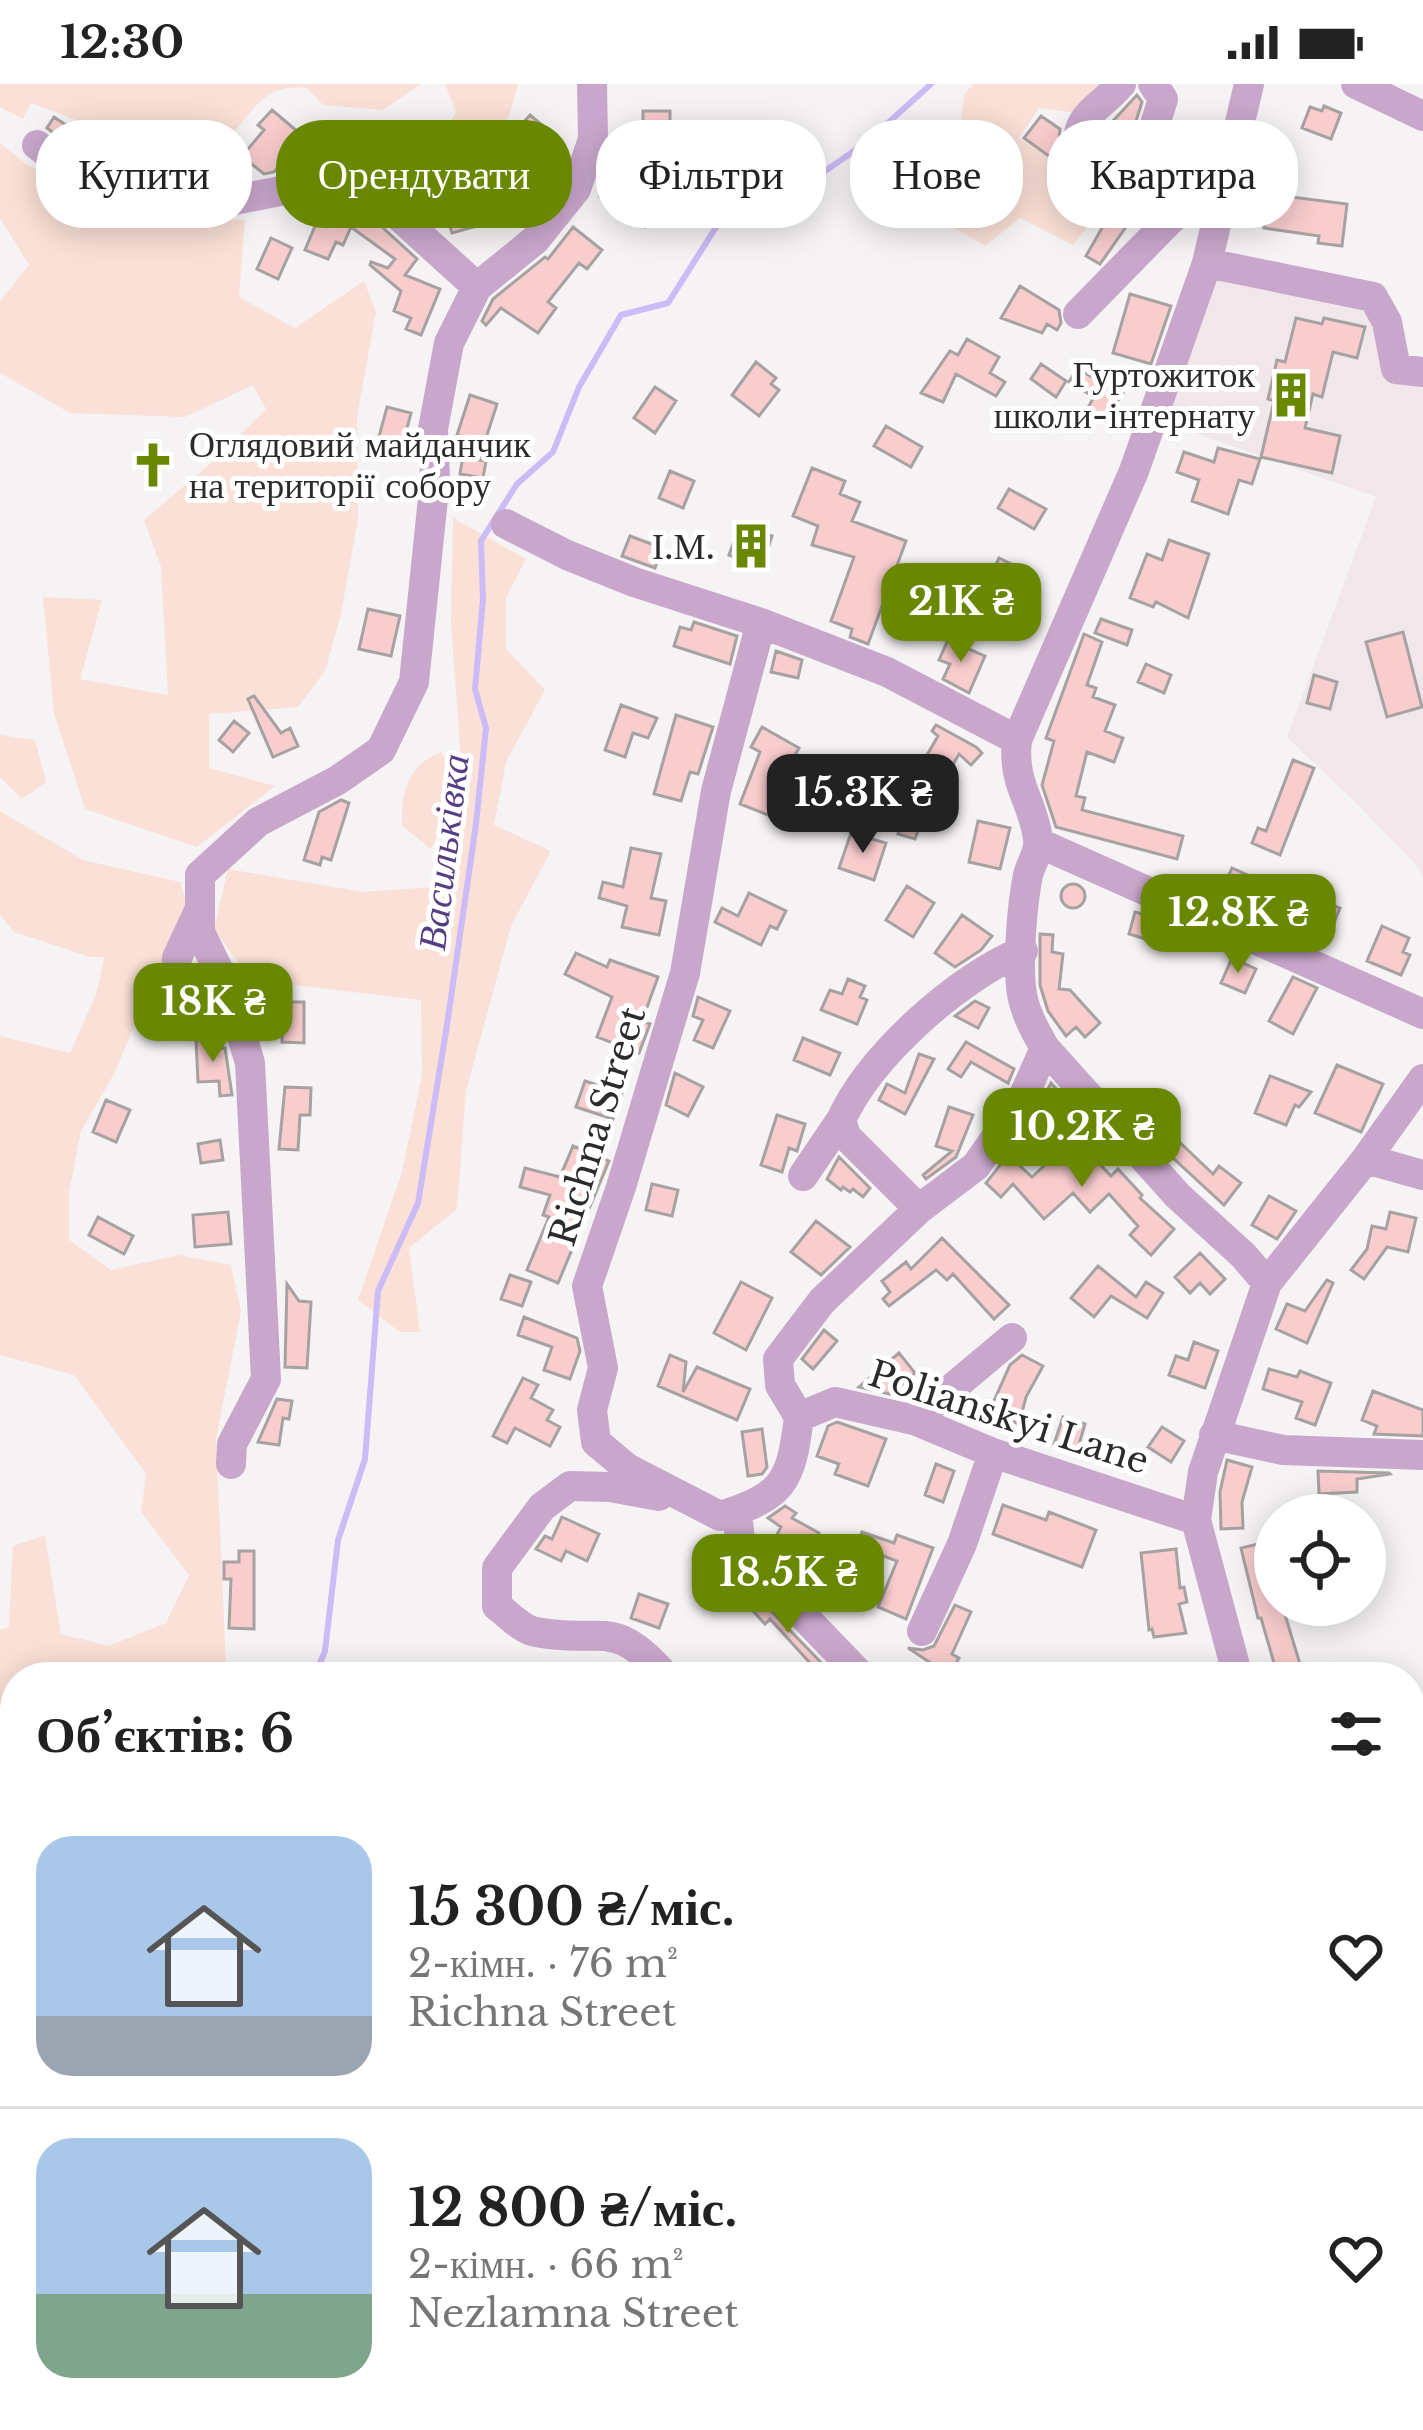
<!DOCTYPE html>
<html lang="uk">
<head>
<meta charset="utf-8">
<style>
	body { margin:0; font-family:"Libre Baskerville",serif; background:#f2f2f2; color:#222; height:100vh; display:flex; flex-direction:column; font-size:45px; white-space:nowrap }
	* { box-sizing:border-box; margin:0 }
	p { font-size:39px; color:#767676 }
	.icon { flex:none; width:66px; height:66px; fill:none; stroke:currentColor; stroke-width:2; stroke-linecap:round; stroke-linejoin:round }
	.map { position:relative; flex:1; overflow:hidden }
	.details { position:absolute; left:0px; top:1578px; width:1425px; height:768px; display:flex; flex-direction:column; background:#fff; border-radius:48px 48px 0 0; box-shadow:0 6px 30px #0003 }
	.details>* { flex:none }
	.hud { position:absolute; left:36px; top:36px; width:1353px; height:108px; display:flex; gap:24px }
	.controls { position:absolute; left:1254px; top:1410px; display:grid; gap:24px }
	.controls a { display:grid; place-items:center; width:132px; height:132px; border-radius:50%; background:#fff; box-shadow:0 6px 30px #0003; font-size:60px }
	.price { position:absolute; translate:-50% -102px; padding:0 27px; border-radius:24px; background:#6a8700; color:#fff; font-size:39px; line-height:78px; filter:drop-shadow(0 3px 6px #0008) }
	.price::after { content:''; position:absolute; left:50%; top:72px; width:36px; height:27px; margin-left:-18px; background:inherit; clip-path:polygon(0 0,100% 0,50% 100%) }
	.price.active { background:#222; color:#fff }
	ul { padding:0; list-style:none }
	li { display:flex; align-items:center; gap:36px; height:300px; padding:0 36px }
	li+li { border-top:3px solid #e0e0e0 }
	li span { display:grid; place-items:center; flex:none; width:336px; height:240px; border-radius:36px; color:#555 }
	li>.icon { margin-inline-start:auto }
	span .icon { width:144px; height:144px; fill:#fffc; stroke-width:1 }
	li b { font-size:51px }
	h2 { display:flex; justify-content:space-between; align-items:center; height:144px; padding:0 36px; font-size:51px }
	.tag { padding:0 42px; border-radius:48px; background:#fff; box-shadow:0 6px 30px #0003; font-size:42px; line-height:108px }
	.tag.active { background:#6a8700; color:#fff }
	.status { display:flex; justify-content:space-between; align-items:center; height:84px; padding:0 60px; background:#fff; direction:ltr }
	.status svg { height:33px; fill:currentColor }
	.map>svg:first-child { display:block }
	.built { fill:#f1e6ea }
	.green { fill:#fae0d6 }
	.water { fill:#cbbbf6 }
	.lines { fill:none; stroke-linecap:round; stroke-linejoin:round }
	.stream { stroke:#cbbbf6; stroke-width:6 }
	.building { fill:#f9cdce; stroke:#a6a2a2; stroke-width:3 }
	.minor { stroke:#c9a7cc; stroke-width:30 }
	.labels { text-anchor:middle; stroke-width:10; stroke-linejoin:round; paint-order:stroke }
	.poi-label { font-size:36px; fill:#2c2a2b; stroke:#fff; text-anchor:end }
	.street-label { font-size:36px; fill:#2c2a2b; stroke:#fff }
	.water-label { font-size:39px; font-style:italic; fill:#563e84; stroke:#fff }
</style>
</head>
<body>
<div class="status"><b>12:30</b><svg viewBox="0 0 49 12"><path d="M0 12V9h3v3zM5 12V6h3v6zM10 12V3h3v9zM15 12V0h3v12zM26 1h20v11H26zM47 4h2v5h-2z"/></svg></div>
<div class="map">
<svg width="1423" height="2346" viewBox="0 0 1423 2346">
	<rect width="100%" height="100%" fill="#f6f3f4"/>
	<!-- built -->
	<path class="built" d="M1217,177L1382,208L1402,277L1423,279V794L1419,784L1356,719L1287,653L1376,413L1164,338Z"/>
	<!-- green -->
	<path class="green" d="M0,0H421L383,26L323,21L307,4C263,0 254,26 229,54C217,68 198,80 183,92L158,78L151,64L31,19L23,35L0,23Z
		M445,0H518L509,33L451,87L429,74L456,28Z
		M973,0H1100L1077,29L1039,24L1019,54L1092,93L1101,126L1073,161L1020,134L985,162L953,143L998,101L956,76L964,11Z
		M0,59L26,80L119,129L245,136L239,213L295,244L364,197L376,228L357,333L358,435L341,530L325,587L298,623L209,630V684L275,702L197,763L85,725L54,629L43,513L102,516L80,595L168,611L161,483L144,436L217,374L266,325L253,301L185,333L70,329L0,289V217L29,181L0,134Z
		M453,434L526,475L506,514V565L545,606L506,678L494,741L551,767L511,842L466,1007L457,1125L409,1164L420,1248H400L358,1216L402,1088L422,991L421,916L251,896L214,845L228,785L363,808L433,803L465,727L451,541Z
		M0,651L35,656L46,698L22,715L0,693Z
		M441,668L459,706L431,765L402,742C402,708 406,682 441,668Z
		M0,727L83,776L180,798L186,816L115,988L81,1047L69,1108V1156L111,1186L179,1171L231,1181L241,1227L216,1355L226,1581L205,1593H15V1631L0,1628V1546L9,1543L13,1462L45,1451L61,1550L109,1562L166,1539L189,1491L141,1428L146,1390L74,1291L0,1271V952L70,969L97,908L104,873H90L14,848L0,831Z
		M0,1829L15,1830V1943L0,1960L15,1993V2051L0,2055Z"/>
	<!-- water -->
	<path class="water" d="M887,79L904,82L913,94L904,96L910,106L904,107V111L915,108L919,115L895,131C877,130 865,119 862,100L882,88Z"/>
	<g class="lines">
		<!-- stream -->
		<path class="stream" d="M314,1593L325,1567L338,1456L365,1375L378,1207L418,1119L447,941L476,740L486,644L475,605L483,515L481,457L517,400L553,368L579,303L621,231L668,219L720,137L766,128L867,58L931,0
			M0,1939L15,1898"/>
	</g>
	<!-- building -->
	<path class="building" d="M1137,11L1142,18L1130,56L1121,72L1113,75L1097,63L1098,53Z
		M1324,22L1341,29L1331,55L1302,44L1310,23L1322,27Z
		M272,26L304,53L274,88L264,90L242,72L264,46L258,41Z
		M643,27H670V52H643Z
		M530,31L550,48L537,64L516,47Z
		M1041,32L1060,45L1058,68L1053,75L1024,54Z
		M54,33L84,53L76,66L47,44Z
		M374,50L405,72L387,97L372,94L364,84L346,89Z
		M628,72L673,103L645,143L600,112Z
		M1268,110L1347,120L1342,162L1318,159L1319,152L1264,144Z
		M484,123L488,139L452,149L447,133Z
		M321,128L342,137L345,129L371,133L417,175L405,191L440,205L421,251L406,245L411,234L394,227L401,207L370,181L371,178L388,184L395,175L351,143L343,161L336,158L328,175L305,166Z
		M1110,130L1128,140L1100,180L1086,172Z
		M573,143L602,166L587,185L579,179L548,218L556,224L538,249L501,224L486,241L482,237L493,215L545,173L548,175Z
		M271,154L292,164L278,195L257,185Z
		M1020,202L1059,226L1061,239L1057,246L1047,240L1042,249L1001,234Z
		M1130,210L1171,222L1151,280L1113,269Z
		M1296,234L1322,240L1324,234L1365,243L1357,274L1333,268L1322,313L1313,310L1305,344L1340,352L1332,389L1261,373L1274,317L1268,315L1277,276L1285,278Z
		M967,255L999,273L990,289L1005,298L996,312L956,290L943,318L921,309L950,267L958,271Z
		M756,278L776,294L771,300L779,306L759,332L732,311Z
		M1041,280L1066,297L1056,313L1031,295Z
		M1077,285L1123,309L1115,321L1127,329L1117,345L1087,325L1094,313L1069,298Z
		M655,303L676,317L655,349L634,334Z
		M470,311L497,320L479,376L486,377L483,394L460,390L466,354L457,351Z
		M387,323L411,329L401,367L377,360Z
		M886,342L922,363L911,383L874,362Z
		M1218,364L1260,375L1252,400L1239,396L1228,430L1192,417L1199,396L1177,388L1184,368L1214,378Z
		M812,384L845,397L840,410L860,418L852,437L906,457L868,560L850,553L852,545L831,537L854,473L812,461L818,442L793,432Z
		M670,387L694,397L683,424L659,414Z
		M1009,405L1046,425L1034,445L998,424Z
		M740,441L772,452L762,483L729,471Z
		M630,452L662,464L655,484L622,472Z
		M1169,456L1209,470L1188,534L1156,518L1153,523L1130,514L1147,470L1162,476Z
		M999,474L1034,491L1009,542L975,525Z
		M368,525L400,532L391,572L359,565Z
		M1101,535L1132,546L1127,561L1095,549Z
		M694,538L737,552L730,580L674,562L680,543L691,546Z
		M1403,548L1422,623L1387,633L1366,558Z
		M1084,550L1102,558L1087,601L1096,604L1093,613L1115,621L1105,647L1123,654L1114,678L1087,668L1076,712L1085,714L1082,726L1183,752L1177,775L1056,743L1042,701L1054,657L1046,654Z
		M948,556L985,572L969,609L943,595L950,580L939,576Z
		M776,567L802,576L798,594L771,588Z
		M1146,580L1171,591L1164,609L1138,598Z
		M1314,591L1337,598L1330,625L1307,619Z
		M254,612L281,649L290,644L298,662L273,673L248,615Z
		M621,621L657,634L648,654L633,649L625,673L605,666Z
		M676,631L713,643L698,690L690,688L681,717L654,710Z
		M234,637L249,649L233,668L219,656Z
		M936,641L976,663L982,669L971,681L959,670L951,684L927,671L938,652L932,647Z
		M762,643L799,664L777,702L790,707L778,735L740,720L760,668L751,663Z
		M865,674L909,689L902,710L858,695Z
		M1293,676L1314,684L1280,771L1252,759L1258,744L1266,747Z
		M341,716L349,719L331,776L322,773L320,781L304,776L319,728Z
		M908,724L924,730L915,755L898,750Z
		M978,737L1010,744L1000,785L969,778Z
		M851,749L886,759L874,796L839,784Z
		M631,764L661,770L651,814L666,817L659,851L622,843L627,822L599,814L603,798L623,803Z
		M1232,784L1259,796L1248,823L1220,811Z
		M1061 812a12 12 0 1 1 24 0a12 12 0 1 1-24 0Z
		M907,802L934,819L913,853L886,836Z
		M749,809L786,827L777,845L770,842L761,861L715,838L722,824L738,832Z
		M1320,816L1340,824L1327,856L1307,848Z
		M1135,828L1154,833L1149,856L1129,850Z
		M962,831L992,852L981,866L955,883L935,869Z
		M1382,842L1409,854L1403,868L1410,871L1401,891L1367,877Z
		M1040,850L1053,851L1052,868L1063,870L1059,905L1070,906L1100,939L1085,953L1076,943L1066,952L1048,927L1040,901Z
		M576,869L607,883L610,876L658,893L642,937L650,940L639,969L597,953L612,913L565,890Z
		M1232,874L1256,885L1245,909L1221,899Z
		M1293,893L1317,904L1293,950L1269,937Z
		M848,895L865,902L860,913L867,916L857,940L821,926L830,906L842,910Z
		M698,913L730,927L713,964L694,956L703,936L693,932Z
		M975,917L989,924L978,944L955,932Z
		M283,918H304V959L282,958Z
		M215,953L216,965L225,964L232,1011L220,1012L219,997L198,998L196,955Z
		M803,954L840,969L830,991L794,976Z
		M966,958L1014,985L1008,999L971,978L961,993L948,985Z
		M919,970L934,975L905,1030L879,1016L887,1000L905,1009Z
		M1337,981L1383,1000L1361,1048L1315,1029Z
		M675,989L703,1003L688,1032L666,1021Z
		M1270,992L1311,1008L1299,1023L1295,1021L1286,1041L1255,1029Z
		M585,997L622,1009L613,1035L576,1023Z
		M1051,999L1081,1033L1069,1043L1051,1024L1038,1040L1033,1035Z
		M285,1003L311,1004L310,1031H300L298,1066L279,1065Z
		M106,1016L130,1026L116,1058L93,1048Z
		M949,1023L973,1031L956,1073L926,1095L923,1091L952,1067L936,1062Z
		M777,1031L805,1040L797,1067L789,1064L782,1088L761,1081Z
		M1171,1050L1213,1090L1219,1082L1241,1099L1224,1121L1160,1062Z
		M1075,1053L1111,1092L1118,1085L1142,1111L1140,1114L1174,1145L1151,1171L1130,1151L1138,1142L1109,1110L1090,1128L1073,1109L1044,1135L1013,1100L1001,1113L986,1099L1008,1071L1032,1093Z
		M220,1056L223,1076L201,1079L198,1060Z
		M573,1062L609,1077L558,1199L527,1186L549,1133L543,1131L550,1111L520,1103L525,1084L560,1093Z
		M839,1073L870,1104L863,1113L853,1105L850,1108L843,1103L841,1106L827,1095Z
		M652,1100L678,1106L672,1132L646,1126Z
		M1269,1112L1296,1127L1277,1155L1252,1141Z
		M228,1128L231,1160L195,1163L193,1131Z
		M1390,1128L1416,1134L1408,1168L1387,1163L1364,1195L1351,1186L1367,1165L1372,1142L1386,1145Z
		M98,1133L133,1152L124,1170L89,1151Z
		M816,1137L850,1163L821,1191L791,1168Z
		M942,1154L1009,1221L994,1235L953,1190L947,1196L936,1186L889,1222L883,1215L890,1208L882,1197L906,1178L911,1185Z
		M1200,1169L1225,1195L1210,1210L1200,1199L1190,1209L1175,1193Z
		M1098,1182L1136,1213L1146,1198L1163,1209L1147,1234L1111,1212L1094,1233L1071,1214Z
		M510,1191L531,1198L522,1222L501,1215Z
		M1327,1196L1333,1199L1307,1259L1276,1245L1287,1220L1305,1227Z
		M741,1198L772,1214L746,1266L714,1249Z
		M287,1200L299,1217L311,1218L307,1284L285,1283Z
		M524,1233L577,1254L580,1267L570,1295L544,1286L552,1263L518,1251Z
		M824,1246L837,1257L813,1285L802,1275Z
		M1194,1258L1218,1267L1205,1304L1169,1291L1176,1272L1188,1276Z
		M899,1269L915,1289L890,1310L859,1303Z
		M670,1271L686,1278L683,1308L697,1283L750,1305L737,1336L658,1302Z
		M1022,1271L1043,1282L1026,1313L1019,1340L989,1328L1010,1281Z
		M1269,1285L1297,1293L1300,1287L1331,1299L1315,1341L1296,1334L1302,1318L1263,1305Z
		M523,1294L538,1301L531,1314L553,1326L547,1336L560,1343L550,1362L515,1344L507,1359L493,1352Z
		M1373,1307L1423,1326V1352L1374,1350L1377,1342L1362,1336Z
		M277,1315L292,1317L289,1335L283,1334L279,1361L258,1358Z
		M1063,1333L1085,1340L1077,1367L1054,1360Z
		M837,1338L886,1355L868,1402L835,1390L839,1380L817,1372L828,1342Z
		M1162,1343L1184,1357L1171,1378L1148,1363Z
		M762,1345L767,1383L762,1390L748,1392L742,1348Z
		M1227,1376L1252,1383L1242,1418L1243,1444L1221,1445L1220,1408Z
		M936,1380L954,1387L943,1418L925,1411Z
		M1318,1387L1389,1389L1390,1390L1357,1395V1408L1319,1410Z
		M1003,1421L1046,1436L1049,1428L1096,1446L1082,1483L993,1450Z
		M785,1422L796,1429L792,1434L819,1449L809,1468L803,1465L795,1480L779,1473L782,1468L771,1462L781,1443L768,1434Z
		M562,1433L599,1450L587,1477L566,1467L561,1477L536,1465L545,1452L552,1455Z
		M862,1448L894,1459L897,1451L933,1464L906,1535L878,1523L897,1477L857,1462Z
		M1271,1457L1275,1521H1282L1304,1593H1278L1261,1534H1258L1241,1464Z
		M1176,1465L1180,1504L1184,1503L1187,1518L1179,1520L1186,1549L1154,1553L1152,1545L1149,1546L1141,1469Z
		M239,1467H254V1545L229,1544L231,1495H224V1478H239Z
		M754,1509L835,1593H817L808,1584L811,1580L770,1535L765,1540L745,1518Z
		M639,1510L668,1520L659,1544L631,1534Z
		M955,1521L971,1528L952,1570L959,1574L949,1591L908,1564L923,1566L934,1562Z
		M618,2331H659L645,2346H605Z
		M872,2331H908L900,2346H864Z
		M952,2331H1011L1006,2346H983Z
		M1122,2331H1163L1158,2346H1113Z"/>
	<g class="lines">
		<!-- minor -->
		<path class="minor" d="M1121,0C1096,29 1075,28 1077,73L1109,96L1135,88L1148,63
			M1153,0L1163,15L1148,63L1176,85L1222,93
			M1356,0L1423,32
			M37,61L79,92L161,112L220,119L305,102L380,115L477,203
			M1207,179L1373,213L1387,238L1396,285L1423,288
			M1078,230L1213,92
			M506,440L567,471L634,498L761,539L887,588L1017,656
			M761,539L716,707L685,889L621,1103L587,1202L603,1284L592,1326L596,1358L627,1384L720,1432C784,1412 791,1398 799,1333
			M1039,759L1423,930
			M169,937L177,874L200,824
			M1366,1075L1423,1091
			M803,1092L841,1036
			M919,1125L846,1052L841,1036C870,972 957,894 1023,867
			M1267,1199L1366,1075L1423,995
			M799,1333L780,1301L778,1275L822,1217L919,1125L976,1082L1021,1018L1045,964
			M799,1333L835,1318L914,1336L993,1369L1196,1436
			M914,1336L1012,1254
			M1214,1351L1283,1366L1423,1371
			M231,1380L232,1360L266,1295L250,979L229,908L200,848V791L258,738L338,696L381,666L414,598L435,395L433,345L449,259L477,203L535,156L576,105L593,55L592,0
			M659,1412L610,1403L570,1402L542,1423L497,1484V1522C508,1530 522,1546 536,1548C603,1561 612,1531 666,1593
			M737,1427L740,1457L763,1490L862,1593
			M922,1547L962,1460L993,1369
			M1238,1593L1196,1436L1203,1388L1267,1199L1243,1171L1178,1112L1045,964C1034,945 1023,925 1021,903C1018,873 1022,821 1028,791C1031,779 1040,767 1038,755C1033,716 1012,701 1017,656L1134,387L1207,179L1249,0
			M0,1772L15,1777
			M1410,1961L1423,1963
			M162,2346L175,2331
			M550,2346L562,2331
			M1025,2346L1034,2331
			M1177,2346L1186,2331
			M1342,2346L1347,2331"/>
	</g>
	<!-- icons -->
	<defs>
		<g id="building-bare" transform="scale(3.6)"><path d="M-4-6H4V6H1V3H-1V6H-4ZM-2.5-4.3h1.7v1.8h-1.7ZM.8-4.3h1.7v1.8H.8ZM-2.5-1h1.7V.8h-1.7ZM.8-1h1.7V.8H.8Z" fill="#6a8700" stroke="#fff" stroke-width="2.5" paint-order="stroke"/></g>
		<g id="church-bare" transform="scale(3.6)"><path d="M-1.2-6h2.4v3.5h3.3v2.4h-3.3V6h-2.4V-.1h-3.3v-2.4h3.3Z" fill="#6a8700" stroke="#fff" stroke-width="2.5" paint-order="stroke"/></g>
	</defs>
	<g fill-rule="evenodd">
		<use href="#building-bare" x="1291" y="311"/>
		<use href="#church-bare" x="153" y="381"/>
		<use href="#building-bare" x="751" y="462"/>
	</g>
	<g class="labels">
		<!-- poi labels -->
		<g class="poi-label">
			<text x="1255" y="303">Гуртожиток<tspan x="1255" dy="41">школи-інтернату</tspan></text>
			<text x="189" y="373" text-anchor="start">Оглядовий майданчик<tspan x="189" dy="41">на території собору</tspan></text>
			<text x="715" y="475">І.М.</text>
		</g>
		<!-- street labels -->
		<g class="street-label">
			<text transform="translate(597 1042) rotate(-73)" y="13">Richna Street</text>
			<text transform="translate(1009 1333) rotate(18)" y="13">Polianskyi Lane</text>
		</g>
		<!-- water labels -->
		<g class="water-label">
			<text transform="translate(443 768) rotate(-83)" y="14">Васильківка</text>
		</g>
	</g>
</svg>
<div class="controls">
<a><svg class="icon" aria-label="locate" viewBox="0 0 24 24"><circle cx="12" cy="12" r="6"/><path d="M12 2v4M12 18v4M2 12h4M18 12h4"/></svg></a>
</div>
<b class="price" style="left:961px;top:581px">21K ₴</b>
<b class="price active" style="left:863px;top:772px">15.3K ₴</b>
<b class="price" style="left:1238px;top:892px">12.8K ₴</b>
<b class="price" style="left:213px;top:981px">18K ₴</b>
<b class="price" style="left:1082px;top:1106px">10.2K ₴</b>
<b class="price" style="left:788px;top:1552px">18.5K ₴</b>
<div class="hud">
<a class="tag">Купити</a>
<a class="tag active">Орендувати</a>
<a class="tag">Фільтри</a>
<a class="tag">Нове</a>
<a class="tag">Квартира</a>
</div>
<section class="details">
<h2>Об’єктів: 6<svg class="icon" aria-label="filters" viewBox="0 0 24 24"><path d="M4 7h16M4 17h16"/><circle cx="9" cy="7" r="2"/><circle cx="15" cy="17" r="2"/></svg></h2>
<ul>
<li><span style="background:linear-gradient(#a9c7e8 75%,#9aa5b1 0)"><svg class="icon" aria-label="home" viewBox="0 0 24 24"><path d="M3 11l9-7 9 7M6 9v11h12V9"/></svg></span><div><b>15 300 ₴/міс.</b><p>2-кімн. · 76 m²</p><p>Richna Street</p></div><svg class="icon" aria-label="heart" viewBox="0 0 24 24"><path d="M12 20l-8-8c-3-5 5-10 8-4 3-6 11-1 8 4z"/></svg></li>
<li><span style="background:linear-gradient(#a9c7e8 65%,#7fa58c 0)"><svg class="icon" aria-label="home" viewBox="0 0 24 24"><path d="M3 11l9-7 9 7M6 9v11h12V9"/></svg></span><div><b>12 800 ₴/міс.</b><p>2-кімн. · 66 m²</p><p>Nezlamna Street</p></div><svg class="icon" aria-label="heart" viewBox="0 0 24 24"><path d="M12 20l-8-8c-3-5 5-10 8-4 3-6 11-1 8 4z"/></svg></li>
</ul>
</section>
</div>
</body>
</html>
